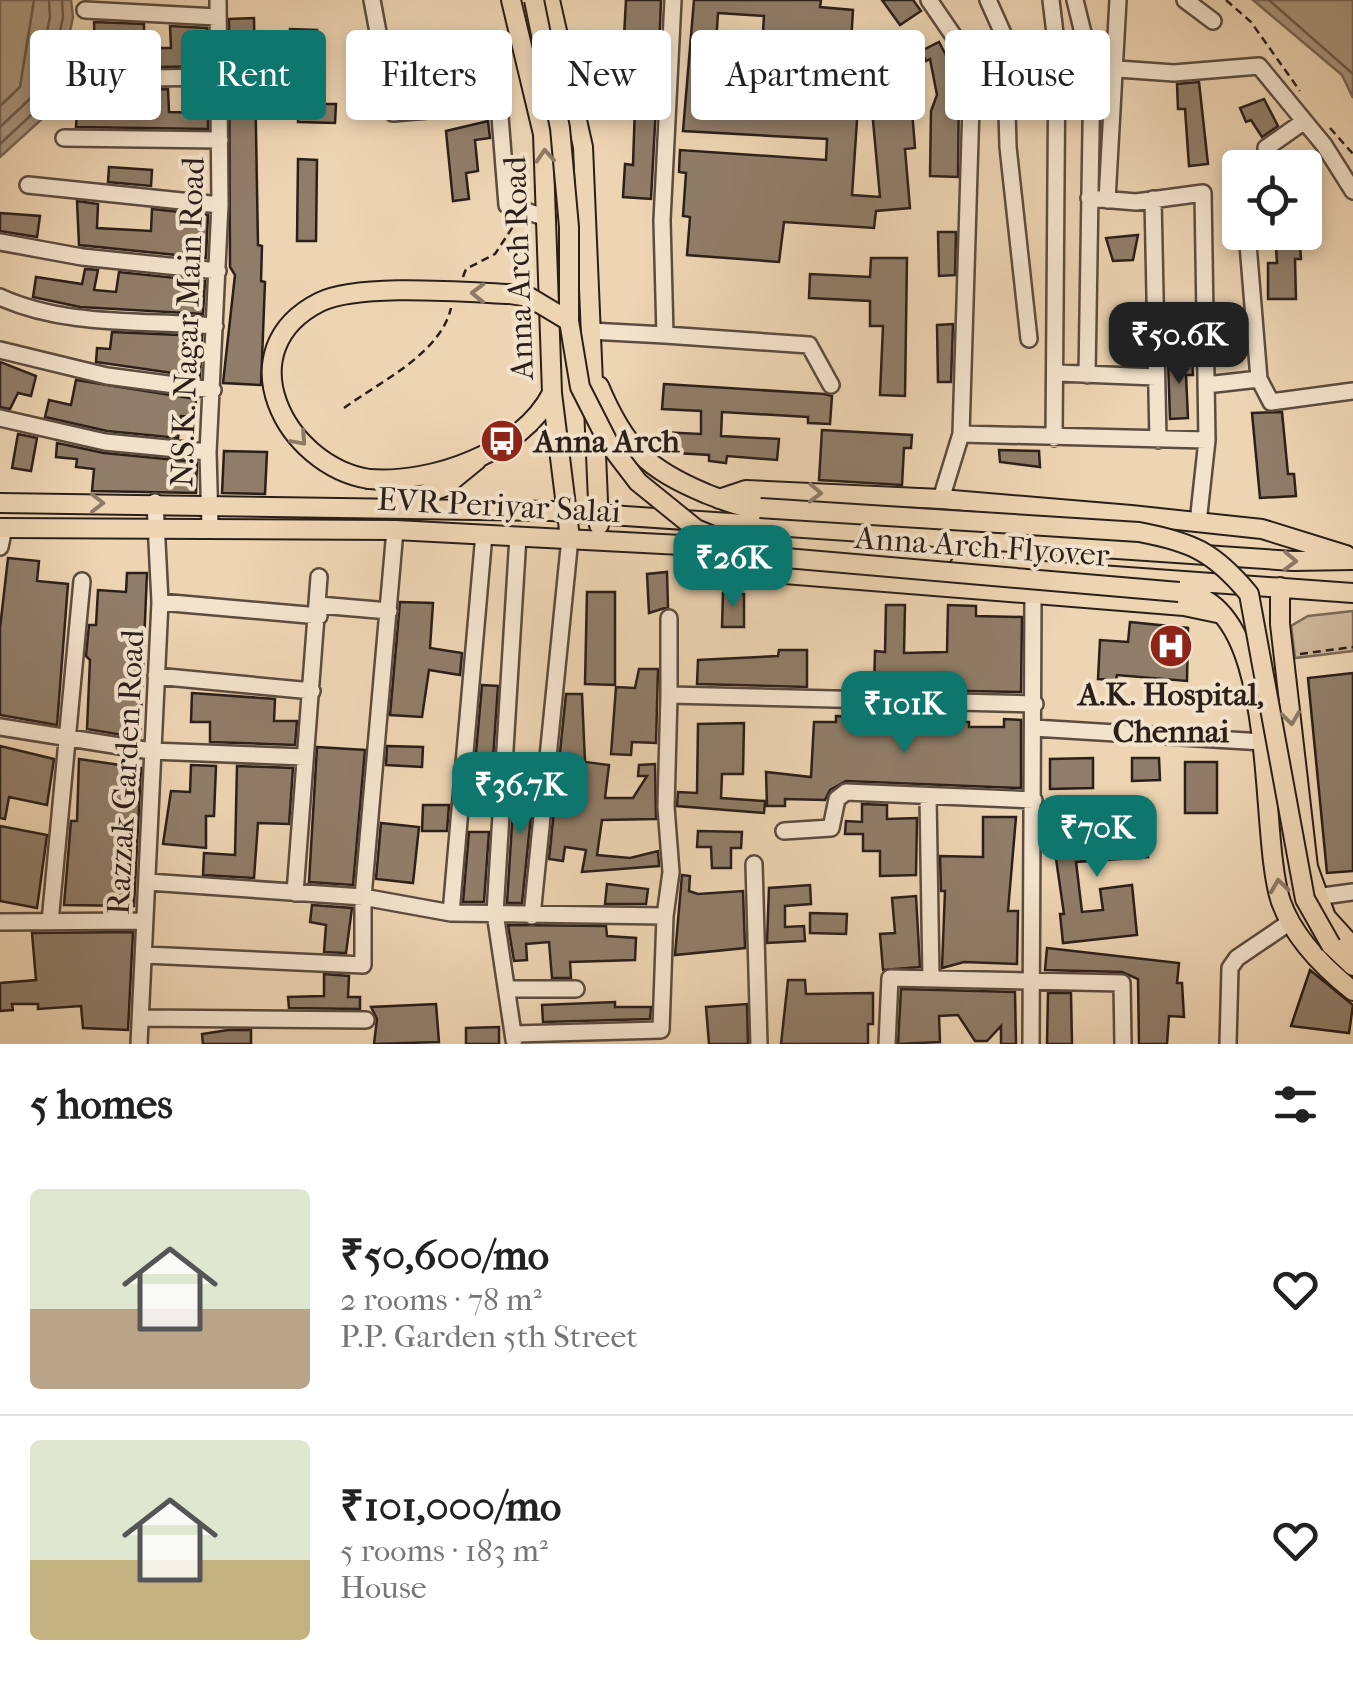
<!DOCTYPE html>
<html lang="en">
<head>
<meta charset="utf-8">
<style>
	body { margin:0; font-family:"IM FELL French Canon",serif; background:#f2f2f2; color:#222; height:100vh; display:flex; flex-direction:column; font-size:38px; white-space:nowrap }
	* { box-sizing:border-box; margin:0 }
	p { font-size:32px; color:#767676 }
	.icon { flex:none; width:55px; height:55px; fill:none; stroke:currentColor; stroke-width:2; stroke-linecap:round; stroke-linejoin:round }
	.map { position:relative; height:1044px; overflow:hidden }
	.sheet { display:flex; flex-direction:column; background:#fff; flex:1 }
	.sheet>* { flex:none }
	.top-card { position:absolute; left:30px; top:30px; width:1295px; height:90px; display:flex; gap:20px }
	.buttons { position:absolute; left:1222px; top:150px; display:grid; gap:20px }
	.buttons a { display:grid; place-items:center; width:100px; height:100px; border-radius:10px; background:#fff; box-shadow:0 5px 15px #0003; font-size:50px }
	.price { position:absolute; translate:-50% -85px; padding:0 22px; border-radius:20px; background:#0f766e; color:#fff; font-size:32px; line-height:65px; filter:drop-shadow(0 2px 5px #0008) }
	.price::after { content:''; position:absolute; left:50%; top:60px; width:30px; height:22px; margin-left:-15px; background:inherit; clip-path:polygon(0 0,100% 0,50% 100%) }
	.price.active { background:#222; color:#fff }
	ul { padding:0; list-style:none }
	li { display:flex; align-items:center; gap:30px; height:250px; padding:0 30px }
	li+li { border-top:2px solid #e0e0e0 }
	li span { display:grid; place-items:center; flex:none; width:280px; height:200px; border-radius:10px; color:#555 }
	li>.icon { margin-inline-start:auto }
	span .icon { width:120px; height:120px; fill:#fffc; stroke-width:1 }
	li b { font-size:42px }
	h2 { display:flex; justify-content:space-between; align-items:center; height:120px; padding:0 30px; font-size:42px }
	.pill { padding:0 35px; border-radius:10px; background:#fff; box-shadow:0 5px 15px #0003; font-size:35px; line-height:90px }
	.pill.active { background:#0f766e; color:#fff }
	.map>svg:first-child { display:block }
	.green { fill:#ccb598; stroke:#7c6a58; stroke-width:2.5 }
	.water { fill:#ab967e; stroke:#786656; stroke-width:2.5 }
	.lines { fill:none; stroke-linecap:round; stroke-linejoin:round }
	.shore { stroke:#6b5a4c; stroke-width:2.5 }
	.building { fill:#907d69; stroke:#2b1f19; stroke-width:2.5; fill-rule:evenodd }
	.minor-casing { stroke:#5c4c3f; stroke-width:20 }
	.major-casing { stroke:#2b1f19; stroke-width:22 }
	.path { stroke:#2b1f19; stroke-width:2.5; stroke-dasharray:8 5; stroke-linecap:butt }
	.minor { stroke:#f3e3cd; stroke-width:15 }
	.major { stroke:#edd4b2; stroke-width:18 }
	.major-bridge-casing { stroke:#2b1f19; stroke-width:22; stroke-linecap:butt }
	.major-bridge { stroke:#edd4b2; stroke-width:18 }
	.oneway { stroke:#8c7a66 }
	.labels { text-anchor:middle; stroke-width:8; stroke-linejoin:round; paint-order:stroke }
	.street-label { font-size:32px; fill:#2b1f19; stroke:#f3e3cd }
	.poi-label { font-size:32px; font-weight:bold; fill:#2b1f19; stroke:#f3e3cd; text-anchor:start }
</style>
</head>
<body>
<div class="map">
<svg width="1353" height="1044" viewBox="0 0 1353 1044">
	<rect width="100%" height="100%" fill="#edd4b2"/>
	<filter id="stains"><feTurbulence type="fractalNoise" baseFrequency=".002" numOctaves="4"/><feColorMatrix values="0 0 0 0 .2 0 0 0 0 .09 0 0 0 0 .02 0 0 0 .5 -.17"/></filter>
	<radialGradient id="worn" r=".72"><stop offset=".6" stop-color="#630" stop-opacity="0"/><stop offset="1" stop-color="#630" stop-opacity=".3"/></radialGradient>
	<!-- green -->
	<path class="green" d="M1353,611V651L1295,658L1291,626L1308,616Z"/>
	<!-- water -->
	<path class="water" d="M0,0H71L73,17L54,108L0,157Z
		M1253,0H1353V98L1342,75Z"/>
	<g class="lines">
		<!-- shore -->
		<path class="shore" d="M1269,0L1353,74
			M0,106L20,87L34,0
			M0,127L34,95L50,17L49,0
			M0,144L45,102L63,17L62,0"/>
	</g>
	<!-- building -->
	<path class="building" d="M626,0H661L658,79L612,76L614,36H624Z
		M694,0H821L820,7L853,10L851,43L826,41L824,69L853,70V63L871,64L870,76H860L852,195L880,197L869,77L882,78L880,114L912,111L915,148L905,149L910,208L876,211L874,228L784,222L779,262L687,255L690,217L683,216L686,173L679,172L680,150L826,160L827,139L683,131ZM718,13L764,16L758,109L712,106Z
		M882,0H913L921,11L900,25Z
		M254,18L258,245L262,246L261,281L265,282L261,385L223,383L235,275L230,267L229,19Z
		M94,22L144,24V48H171L170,26L207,28V66L77,69L76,52H95Z
		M290,29L317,30L314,104H336L335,123L298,122L299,103L287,102Z
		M939,42L959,80L958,177L930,176L931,111L937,95L930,59L926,61L921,51Z
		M1199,82L1208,164L1189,166L1185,109H1178L1177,84Z
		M168,89L169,112L208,113V129L76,127L77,110L90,111V90Z
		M1264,99L1278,126L1262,137L1251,120L1246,122L1240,108Z
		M635,105L656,106L651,199L623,197L625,164L633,165Z
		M488,121L490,138L475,140L478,171L466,173L469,199L453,201L446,131Z
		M298,159L317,160L316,241H297Z
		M109,167L152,170L151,186L108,182Z
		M77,201L98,204L97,228L151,231L152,209L208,215L206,258L79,245Z
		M0,213L40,216L37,237L0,231Z
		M938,232H956L955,275L939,276Z
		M1275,232H1314L1315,245L1300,246L1301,259H1295L1296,299H1268V263H1277Z
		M1138,235L1133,260L1113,261L1106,238Z
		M871,258H907L905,396L880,395L883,326H870V301L809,298L810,274L870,277Z
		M85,269L98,270L94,290L116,292L119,272L205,281L203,314L80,307L33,297L36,277L82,284Z
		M953,324L951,382H938L937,325Z
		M112,332L202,336L200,377L96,362L97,348L110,349Z
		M1192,359L1193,375H1186L1188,418L1170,419L1168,360Z
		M0,362L36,376L31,396L18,393L10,409L0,407Z
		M76,380L196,399L194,417L181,416L178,438L107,431L45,417L49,400L71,405Z
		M664,384L824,394L832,396L830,424L808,423V417L722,412L721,436L779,439L777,460L727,456L726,463L709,461V455L660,452L661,432L701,434V411L662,409Z
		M1282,412L1288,474H1294L1296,496L1260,498L1252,413Z
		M822,430L912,435L911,448H904L902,485L819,480Z
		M18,434L37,438L31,471L12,468Z
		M57,443L104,453L197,462L196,493L92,491L94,469L76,467L77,459L56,457Z
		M999,450L1039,451L1040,467L1000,462Z
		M224,451L267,452L265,494L222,493Z
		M8,558L39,561L37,581L68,584L57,725L0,715V628Z
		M667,572L668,607L649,613L647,574Z
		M127,573H147L140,738L87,729L90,660L86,656L89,625H96L98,590L126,592Z
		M587,592H615V685L585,684Z
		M723,593L744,594V627H722Z
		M400,602L433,603L430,648L462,653L460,675L429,670L422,717L390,715Z
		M886,605H905L904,653L947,652L948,605L976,606V616L1022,617L1021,692L874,689L875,651L885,652Z
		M1130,622L1188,628L1187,681L1117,675L1116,680L1098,679L1100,640L1128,642Z
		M779,650H807V687L697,684L698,660L778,656Z
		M639,669H658L656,743L632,742L631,755L611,754L616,687L635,688Z
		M1353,673V871L1327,873L1308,678Z
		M482,685L498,686L491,787H473Z
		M192,693L275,699L274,721H297L295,745L210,742V722H191Z
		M566,694H582L585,762L609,765L605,798H633L647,776H638L639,765L655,764L656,819L602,820L597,855L630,858L658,851L659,866L582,872L586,850L565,847L563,861L549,859Z
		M836,716L969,722V727H1004V719L1021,720V788L846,781L830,790L825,800L785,799V806H767L766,772L811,777L814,722H836Z
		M744,723L743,774H722L721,798L765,801L764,813L677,806L678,792L697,793L698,724Z
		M0,746L54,759L47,805L9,797L5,819L0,818Z
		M387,746L423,747L422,767L386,765Z
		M317,747L365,750L353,885L309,882Z
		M1093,758V788L1050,789V759Z
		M1132,758H1159L1160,780L1132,781Z
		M79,759L141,768L134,906L64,905L71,821H77Z
		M1185,762H1217V813H1185Z
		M191,765L216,766L214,816H206V848L163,844L171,791L190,792Z
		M237,766L293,768L289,824L258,823L254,878L203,875L204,853L235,855Z
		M515,777H535L522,903H507Z
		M862,804L887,805V819L917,818L916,875L880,876V851H863V834H845L846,821L862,822Z
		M423,805H449L447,831H422Z
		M983,817H1016L1008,911H1018L1017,964L964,962L942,968L945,891H941L940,856L983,857Z
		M381,823L419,827L413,883L376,879Z
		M1145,823L1148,857L1076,862L1082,912L1103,910L1100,889L1132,885L1137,935L1063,943L1060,914H1064L1052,831Z
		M0,826L47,835L37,908L0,901Z
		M698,831L742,832L741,848H731V868H712L711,847H697Z
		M469,832H489L484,902H463Z
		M682,875L690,876L689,891L698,894L743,891L745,948L675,955Z
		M607,884L648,889L646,904H605Z
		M810,885L811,904L785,906V927L804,926L805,941L767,943L769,888Z
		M916,896L920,967L883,970L880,934L895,933L892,898Z
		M312,905L352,908L346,953L324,952L326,925L310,922Z
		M810,913L847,914L846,934L810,933Z
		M508,925L606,926L607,936L636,938L635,960L570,962L571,978H552L549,942L526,944L527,960L514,961Z
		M133,932L128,1030L83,1028L81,1006L38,1009V1004H12L13,1010L0,1011V983L36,980L32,933Z
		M1047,948L1179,963L1177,983H1182L1184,1017L1169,1016L1167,1044H1139L1138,979L1122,972L1045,970Z
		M1310,970L1353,1005L1349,1033L1291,1026Z
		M324,974L349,976L348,997H360V1009L289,1008L288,997L324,996Z
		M788,980H805L806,994L873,993V1024H868V1044H781Z
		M901,989L1015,992L1016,1044H1001V1026L987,1041H975L958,1015L939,1016L940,1042L898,1044Z
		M1048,993H1071L1072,1044H1047Z
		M615,1002V1007H651L650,1019L543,1022L542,1005Z
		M436,1004L439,1042L374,1044L377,1019L371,1007Z
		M747,1004L748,1044H709L706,1007Z
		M499,1027V1044H466V1028Z
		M228,1030H251V1044H203L202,1034Z"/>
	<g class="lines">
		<!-- minor casing -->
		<g class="minor-casing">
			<path id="minor" d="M372,0L393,113L499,104L507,205L547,218
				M929,0L955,38L972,73L961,434L941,499
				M988,0L1005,38L1008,147L1029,339
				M1051,0L1057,50L1054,438
				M1075,0L1092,70L1087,375
				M1185,0L1213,21
				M85,10L217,17
				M1118,69L1174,73L1259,66L1324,145L1353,191
				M80,79L218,77
				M64,138L220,140
				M1266,168V148L1303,122
				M28,185L220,205
				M1089,198L1136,202L1203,193L1207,440L1198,523
				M1153,199L1158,440
				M1107,200L1118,0
				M1247,232L1259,379
				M0,242L82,257L218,271
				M0,297C66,327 144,320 215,326
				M590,331L665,335L662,220L673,0
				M665,335L809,345L831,385
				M0,350L107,376L213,390
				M1058,373L1156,377
				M1206,385L1259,379L1271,402L1353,391
				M0,418L105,442L208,452
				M961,434L1207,440
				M210,526L208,452L220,205L218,0
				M0,547L4,528
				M160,602L319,616
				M319,605L389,611
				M156,676L312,691
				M669,695V618
				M0,727L151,751L304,757
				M1034,728L1263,742
				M928,796L931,978
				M784,831L831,828L837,799L846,792L1034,800
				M754,864L759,1044
				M148,882L363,897L451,913L665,916
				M295,893L319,577
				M1316,897L1353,892
				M451,913L484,534
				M532,916L570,538
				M0,922L145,921
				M50,922L82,581
				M145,955L363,965V897L395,530
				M509,989H576
				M141,1018L366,1020
				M514,1034L661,1030L665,916L671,872L666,807L669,695L1035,704
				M514,1040L495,913L518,536
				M139,1044L160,602L155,502
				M887,1044L890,978L1122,983L1123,1044
				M1031,1044L1033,594
				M1228,1044L1230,968L1237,958L1290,922"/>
		</g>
		<!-- major casing -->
		<g class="major-casing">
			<path id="major" d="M511,0L543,134L552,393L570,538
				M550,0L583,147L599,525
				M599,386C625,448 647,469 707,494C726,501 740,508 760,508
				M369,479C432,484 522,452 552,393
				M719,499L746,490L941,499L1131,515L1262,529L1346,555
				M400,502L444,487L477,460
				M0,503L551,511L1293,561L1353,560
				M0,528L395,530L739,548
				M707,553L772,573L1184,606L1222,614
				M960,565L1353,593
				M1280,587V624L1308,867L1326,917L1353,947
				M1179,592C1283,599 1257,833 1281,902C1294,938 1324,968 1353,991
				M1331,945L1353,966"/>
		</g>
		<!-- path -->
		<path class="path" d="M1226,0L1251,22L1300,91
			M1330,128L1353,154
			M463,277L466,269L495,254L514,225
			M344,408C381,381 440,354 451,308
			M1300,654L1353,647"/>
		<!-- minor -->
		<use href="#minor" class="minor"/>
		<!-- major -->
		<use href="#major" class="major"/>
		<!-- major-bridge casing -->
		<g class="major-bridge-casing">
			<path id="major-bridge" d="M534,0L560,128L569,227V321L580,387L609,444L638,482L696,529L762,556L1179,592
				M369,479C284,465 226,349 320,302C359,283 464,292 510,294L529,297L569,321
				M760,508L1139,532C1192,542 1214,552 1249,594L1305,899L1331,945"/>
		</g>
		<!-- major-bridge -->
		<use href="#major-bridge" class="major-bridge"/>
	</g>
	<!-- one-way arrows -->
	<defs><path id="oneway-chevron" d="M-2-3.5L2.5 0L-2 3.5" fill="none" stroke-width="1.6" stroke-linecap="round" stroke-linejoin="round" transform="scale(2.5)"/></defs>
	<g class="oneway">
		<use href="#oneway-chevron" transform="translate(545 156) rotate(-94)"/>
		<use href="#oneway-chevron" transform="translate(478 293) rotate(-179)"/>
		<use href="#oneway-chevron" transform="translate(300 439) rotate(48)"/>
		<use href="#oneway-chevron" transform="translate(815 493) rotate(2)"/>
		<use href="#oneway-chevron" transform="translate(97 503)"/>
		<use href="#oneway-chevron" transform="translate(1290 561) rotate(2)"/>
		<use href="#oneway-chevron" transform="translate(1291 718) rotate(83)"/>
		<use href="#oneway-chevron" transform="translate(1279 886) rotate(-98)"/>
	</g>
	<!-- icons -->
	<defs>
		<g id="bus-disc" transform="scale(2.25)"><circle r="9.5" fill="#8f2418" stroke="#f3e3cd"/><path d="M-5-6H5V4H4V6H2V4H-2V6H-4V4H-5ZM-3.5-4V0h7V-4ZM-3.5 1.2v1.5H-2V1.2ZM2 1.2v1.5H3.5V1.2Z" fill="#fff"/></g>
		<g id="hospital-disc" transform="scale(2.25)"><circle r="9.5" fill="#8f2418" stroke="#f3e3cd"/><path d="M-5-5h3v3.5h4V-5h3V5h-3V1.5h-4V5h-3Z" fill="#fff"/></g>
	</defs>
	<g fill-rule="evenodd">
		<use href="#bus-disc" x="502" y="441"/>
		<use href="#hospital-disc" x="1171" y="646"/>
	</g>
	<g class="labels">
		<!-- street labels -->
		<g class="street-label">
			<text transform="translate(518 268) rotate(-92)" y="11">Anna Arch Road</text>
			<text transform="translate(187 322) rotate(-88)" y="11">N.S.K. Nagar Main Road</text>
			<text transform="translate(499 505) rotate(3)" y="11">EVR Periyar Salai</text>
			<text transform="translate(982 546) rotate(4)" y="11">Anna Arch Flyover</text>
			<text transform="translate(125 772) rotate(-87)" y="11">Razzak Garden Road</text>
		</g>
		<!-- poi labels -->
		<g class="poi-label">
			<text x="534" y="452">Anna Arch</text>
			<text x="1171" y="705" text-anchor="middle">A.K. Hospital,<tspan x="1171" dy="37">Chennai</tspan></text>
		</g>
	</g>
	<rect width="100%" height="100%" filter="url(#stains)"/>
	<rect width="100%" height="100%" fill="url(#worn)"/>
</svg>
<div class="buttons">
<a><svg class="icon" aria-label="locate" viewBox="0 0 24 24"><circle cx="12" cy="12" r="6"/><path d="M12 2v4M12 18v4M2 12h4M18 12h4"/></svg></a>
</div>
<b class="price active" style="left:1179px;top:387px">₹50.6K</b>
<b class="price" style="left:733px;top:610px">₹26K</b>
<b class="price" style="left:904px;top:756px">₹101K</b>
<b class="price" style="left:520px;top:837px">₹36.7K</b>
<b class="price" style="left:1097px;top:880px">₹70K</b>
<div class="top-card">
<a class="pill">Buy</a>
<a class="pill active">Rent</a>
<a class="pill">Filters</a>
<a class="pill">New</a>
<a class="pill">Apartment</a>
<a class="pill">House</a>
</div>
</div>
<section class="sheet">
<h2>5 homes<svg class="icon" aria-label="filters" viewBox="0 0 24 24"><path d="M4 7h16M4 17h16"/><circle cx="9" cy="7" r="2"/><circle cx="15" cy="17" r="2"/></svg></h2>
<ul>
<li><span style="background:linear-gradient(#dfe7d0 60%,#b9a48a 0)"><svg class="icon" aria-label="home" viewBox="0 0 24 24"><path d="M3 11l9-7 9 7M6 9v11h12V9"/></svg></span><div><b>₹50,600/mo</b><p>2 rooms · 78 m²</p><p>P.P. Garden 5th Street</p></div><svg class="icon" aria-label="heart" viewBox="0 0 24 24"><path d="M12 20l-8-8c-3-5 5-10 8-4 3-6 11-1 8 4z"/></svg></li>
<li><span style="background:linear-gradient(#dfe7d0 60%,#c2b280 0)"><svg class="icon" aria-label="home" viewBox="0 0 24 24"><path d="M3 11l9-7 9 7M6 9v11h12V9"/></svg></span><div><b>₹101,000/mo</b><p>5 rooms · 183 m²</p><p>House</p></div><svg class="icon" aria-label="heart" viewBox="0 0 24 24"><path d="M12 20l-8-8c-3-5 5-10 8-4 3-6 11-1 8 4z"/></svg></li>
</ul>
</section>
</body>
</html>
